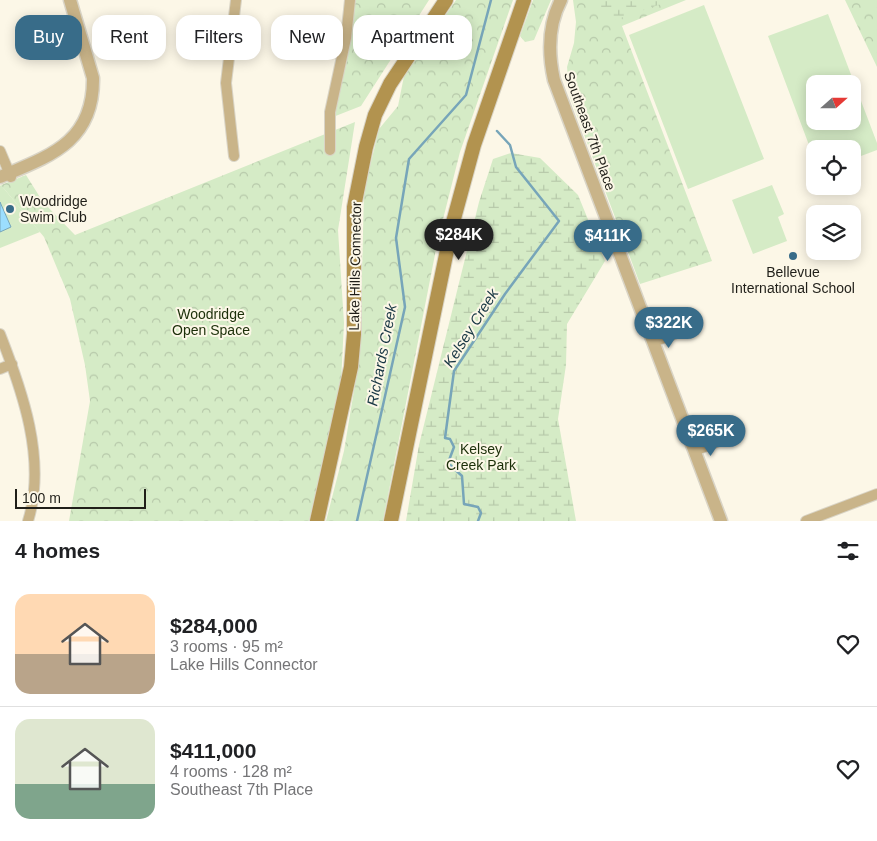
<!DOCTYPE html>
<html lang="en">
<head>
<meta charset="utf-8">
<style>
	body { margin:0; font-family:Arial,sans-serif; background:#f2f2f2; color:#202124; height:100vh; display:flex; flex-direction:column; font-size:19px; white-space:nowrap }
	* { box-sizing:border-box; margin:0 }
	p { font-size:16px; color:#757577 }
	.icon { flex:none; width:28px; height:28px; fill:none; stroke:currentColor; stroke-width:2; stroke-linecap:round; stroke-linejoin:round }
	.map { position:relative; height:521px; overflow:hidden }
	.drawer { display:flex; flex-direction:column; background:#fff; flex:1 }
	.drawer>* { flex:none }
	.hud { position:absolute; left:15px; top:15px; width:500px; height:45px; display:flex; gap:10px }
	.needle { width:32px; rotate:69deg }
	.controls { position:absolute; left:806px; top:75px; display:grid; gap:10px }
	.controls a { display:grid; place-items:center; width:55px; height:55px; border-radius:10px; background:#fff; box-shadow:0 2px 12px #0003; font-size:25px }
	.scale { position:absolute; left:15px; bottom:12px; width:131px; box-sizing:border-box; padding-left:5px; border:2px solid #201f19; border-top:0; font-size:14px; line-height:18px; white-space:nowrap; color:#201f19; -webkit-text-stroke:4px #fcf7e7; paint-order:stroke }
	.price { position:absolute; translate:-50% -42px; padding:0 11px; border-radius:18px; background:#386c89; color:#fff; font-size:16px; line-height:32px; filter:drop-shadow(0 1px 2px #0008) }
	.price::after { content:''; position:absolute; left:50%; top:30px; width:15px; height:11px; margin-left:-8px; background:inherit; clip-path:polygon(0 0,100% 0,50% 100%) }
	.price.active { background:#222; color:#fff }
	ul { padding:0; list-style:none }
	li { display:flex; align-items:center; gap:15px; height:125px; padding:0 15px }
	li+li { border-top:1px solid #e0e0e0 }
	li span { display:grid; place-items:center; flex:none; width:140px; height:100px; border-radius:15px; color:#555 }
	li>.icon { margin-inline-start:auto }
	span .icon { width:60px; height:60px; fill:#fffc; stroke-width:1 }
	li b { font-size:21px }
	h2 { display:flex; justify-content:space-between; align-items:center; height:60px; padding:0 15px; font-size:21px }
	.pill { padding:0 18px; border-radius:15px; background:#fff; box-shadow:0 2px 12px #0003; font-size:18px; line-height:45px }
	.pill.active { background:#386c89; color:#fff }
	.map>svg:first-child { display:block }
	.green { fill:#d5ebc6; fill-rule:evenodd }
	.forest { fill:url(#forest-crowns) }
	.wetland { fill:url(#wetland-marsh) }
	.water { fill:#9cdefe; stroke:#77a5b9 }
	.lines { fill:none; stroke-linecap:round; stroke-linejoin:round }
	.stream { stroke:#77a5b9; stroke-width:2.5 }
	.minor-casing { stroke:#d9d4c6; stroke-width:12 }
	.tertiary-casing { stroke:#d9d4c6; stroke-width:15 }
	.secondary-casing { stroke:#d9d4c6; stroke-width:16 }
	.minor { stroke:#c9b489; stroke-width:10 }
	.tertiary { stroke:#c9b489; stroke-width:12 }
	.secondary { stroke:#b2934f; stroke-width:14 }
	.poi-dot { fill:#386c89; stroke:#fcf7e7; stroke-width:2 }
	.labels { text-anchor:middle; stroke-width:4; stroke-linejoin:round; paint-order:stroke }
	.street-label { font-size:14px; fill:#201f19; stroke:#fcf7e7 }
	.poi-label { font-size:14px; fill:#201f19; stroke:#fcf7e7; text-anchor:start }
	.park-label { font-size:14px; fill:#1c2f09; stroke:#fcf7e7 }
	.water-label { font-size:15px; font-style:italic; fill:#173643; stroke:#fcf7e7 }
</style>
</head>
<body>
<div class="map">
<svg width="877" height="521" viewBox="0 0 877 521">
	<defs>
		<pattern id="forest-crowns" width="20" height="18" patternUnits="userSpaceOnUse" patternTransform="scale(1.25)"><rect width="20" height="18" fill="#d5ebc6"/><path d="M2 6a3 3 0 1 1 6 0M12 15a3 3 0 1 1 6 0" fill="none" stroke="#b7c9aa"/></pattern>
		<pattern id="wetland-marsh" width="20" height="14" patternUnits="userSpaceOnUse" patternTransform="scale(1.25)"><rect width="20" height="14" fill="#d5ebc6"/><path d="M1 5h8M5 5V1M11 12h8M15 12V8" fill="none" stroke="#b7c9aa"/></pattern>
	</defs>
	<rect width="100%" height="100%" fill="#fcf7e7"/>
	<!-- green -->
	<path class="green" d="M704,5L764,159L688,189L629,35Z
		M828,14L877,143V150L853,159L852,149H815V161L768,36ZM815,84H852V121H815Z
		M1,185L40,232L0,248V186Z
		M772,185L784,214L778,217L787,241L753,254L732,200Z"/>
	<!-- forest -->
	<path class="forest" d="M355,0H429L361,106L333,117Z
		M456,0H513L460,152L438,239L383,521H326L344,451L360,354L364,191L379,129L398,106L404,76Z
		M533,0H551L534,40L525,42L520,36Z
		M573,0H686L622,26L712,261L640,284L570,97L567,67L574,43L576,22Z
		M845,0H877V67Z
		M355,122L338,230L344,323L341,382L309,521H69L90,401L85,365L70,299L44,237L1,185L26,175L43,202L75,235Z"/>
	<!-- wetland -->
	<path class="wetland" d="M595,0H666L661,4L612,21Z
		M511,153L540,158L578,195L605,261L567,324L566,365L558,419L576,521H406L419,445L479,202L493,159Z"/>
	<!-- water -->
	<path class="water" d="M0,202L11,227L0,232Z"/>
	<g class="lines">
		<!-- stream -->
		<path class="stream" d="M357,521L405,307L396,238L409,159L466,95L491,0
			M478,521L481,513L478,507L464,504L462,476L448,463L454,447L450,439L445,438L454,371L505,294L559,221L516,167L510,145L497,131"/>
		<!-- minor casing -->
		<g class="minor-casing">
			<path id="minor" d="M330,150V112L346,38L350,0
				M0,151L11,177
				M234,156L226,83L236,0
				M0,334C22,390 47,460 28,521
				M653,342L677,333
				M0,369L12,364
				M694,451L719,441
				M806,521L877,494"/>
		</g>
		<!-- tertiary casing -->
		<g class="tertiary-casing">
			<path id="tertiary" d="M561,0C548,25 548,53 554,80L721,521
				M0,177C50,156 94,142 93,78L70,0"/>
		</g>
		<!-- secondary casing -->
		<g class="secondary-casing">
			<path id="secondary" d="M317,521L351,367L354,334V207L366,147L375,115L390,84L446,0
				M391,521L452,226L474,145L524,0"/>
		</g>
		<!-- minor -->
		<use href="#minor" class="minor"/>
		<!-- tertiary -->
		<use href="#tertiary" class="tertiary"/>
		<!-- secondary -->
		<use href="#secondary" class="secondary"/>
	</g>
	<!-- markers -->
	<g class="poi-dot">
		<circle cx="10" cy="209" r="5"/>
		<circle cx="793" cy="256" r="5"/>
	</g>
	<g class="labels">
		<!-- street labels -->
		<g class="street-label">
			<text transform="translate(590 131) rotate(70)" y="5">Southeast 7th Place</text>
			<text transform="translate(355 266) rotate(-89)" y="5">Lake Hills Connector</text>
		</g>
		<!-- poi labels -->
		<g class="poi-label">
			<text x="20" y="206">Woodridge<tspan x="20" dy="16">Swim Club</tspan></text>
			<text x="793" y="277" text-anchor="middle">Bellevue<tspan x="793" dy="16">International School</tspan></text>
		</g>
		<!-- park labels -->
		<g class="park-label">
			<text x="211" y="319">Woodridge<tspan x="211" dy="16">Open Space</tspan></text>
			<text x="481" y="454">Kelsey<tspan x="481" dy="16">Creek Park</tspan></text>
		</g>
		<!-- water labels -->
		<g class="water-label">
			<text transform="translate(471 328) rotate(-58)" y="5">Kelsey Creek</text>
			<text transform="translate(382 355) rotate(-79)" y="5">Richards Creek</text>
		</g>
	</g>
</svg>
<div class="controls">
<a><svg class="needle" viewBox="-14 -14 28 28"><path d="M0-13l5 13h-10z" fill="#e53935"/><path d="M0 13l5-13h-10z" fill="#757577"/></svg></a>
<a><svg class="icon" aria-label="locate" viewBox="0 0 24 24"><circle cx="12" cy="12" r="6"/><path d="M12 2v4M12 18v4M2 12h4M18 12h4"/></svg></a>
<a><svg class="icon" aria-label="layers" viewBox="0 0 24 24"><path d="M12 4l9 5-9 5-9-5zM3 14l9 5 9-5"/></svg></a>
</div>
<div class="scale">100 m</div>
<b class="price active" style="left:459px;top:261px">$284K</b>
<b class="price" style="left:608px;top:262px">$411K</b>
<b class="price" style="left:669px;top:349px">$322K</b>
<b class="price" style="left:711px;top:457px">$265K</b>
<div class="hud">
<a class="pill active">Buy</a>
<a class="pill">Rent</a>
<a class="pill">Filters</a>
<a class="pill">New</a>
<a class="pill">Apartment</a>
</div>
</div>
<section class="drawer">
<h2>4 homes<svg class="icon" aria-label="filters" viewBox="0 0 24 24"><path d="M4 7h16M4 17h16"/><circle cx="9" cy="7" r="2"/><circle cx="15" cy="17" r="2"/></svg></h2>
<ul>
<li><span style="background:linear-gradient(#ffd9b3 60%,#b9a48a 0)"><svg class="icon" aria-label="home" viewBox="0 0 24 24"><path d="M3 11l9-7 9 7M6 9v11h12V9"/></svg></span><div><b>$284,000</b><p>3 rooms · 95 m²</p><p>Lake Hills Connector</p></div><svg class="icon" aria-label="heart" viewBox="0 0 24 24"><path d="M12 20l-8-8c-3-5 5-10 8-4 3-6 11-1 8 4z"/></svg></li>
<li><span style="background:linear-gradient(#dfe7d0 65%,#7fa58c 0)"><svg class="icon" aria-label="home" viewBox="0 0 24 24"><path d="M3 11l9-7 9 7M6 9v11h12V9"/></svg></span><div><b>$411,000</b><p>4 rooms · 128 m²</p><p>Southeast 7th Place</p></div><svg class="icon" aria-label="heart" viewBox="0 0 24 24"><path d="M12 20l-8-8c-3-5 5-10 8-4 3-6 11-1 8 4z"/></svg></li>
</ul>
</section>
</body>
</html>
